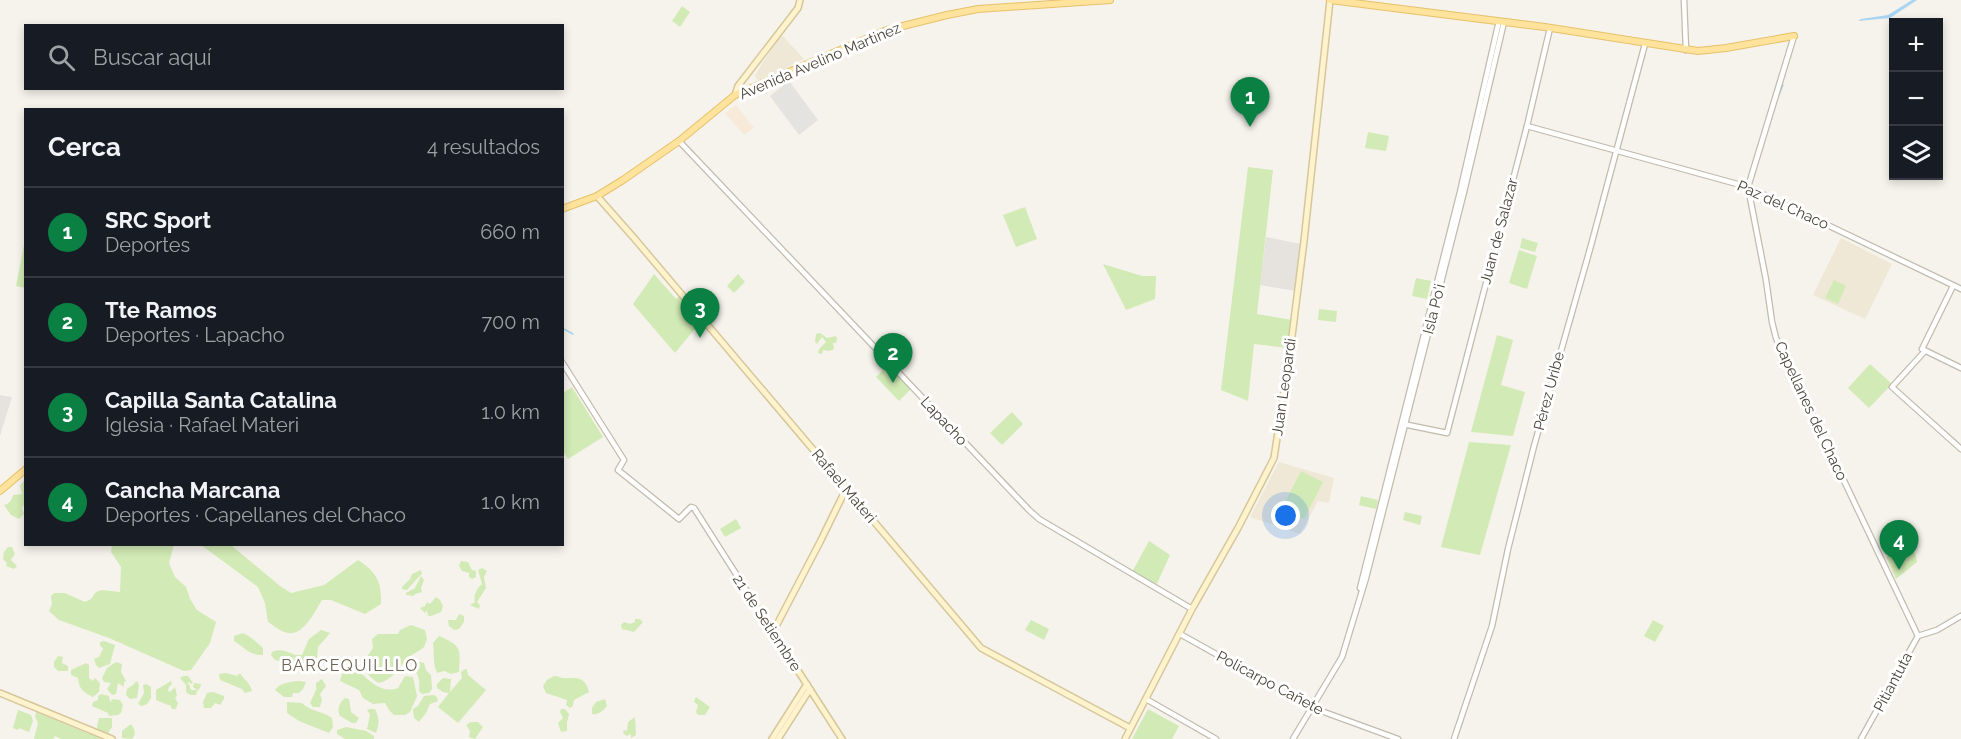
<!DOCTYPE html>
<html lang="es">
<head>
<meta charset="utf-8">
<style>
	body { margin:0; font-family:Raleway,sans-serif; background:#20242c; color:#f1f3f6 }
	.controls { position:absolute; right:18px; top:18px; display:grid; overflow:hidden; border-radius:0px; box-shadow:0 3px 9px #0003 }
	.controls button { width:54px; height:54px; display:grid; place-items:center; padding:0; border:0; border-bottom:2px solid #363941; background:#171b24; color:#f1f3f6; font:30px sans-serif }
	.you { position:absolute; left:1286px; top:516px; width:21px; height:21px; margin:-15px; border:4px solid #fff; border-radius:50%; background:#1a73e8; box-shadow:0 0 0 9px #1a73e833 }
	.badge { display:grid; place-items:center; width:39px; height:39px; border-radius:50%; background:#0b8043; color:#fff; font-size:20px; font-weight:700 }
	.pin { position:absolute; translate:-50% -50px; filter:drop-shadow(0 2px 3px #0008) }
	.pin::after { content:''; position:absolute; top:32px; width:21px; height:18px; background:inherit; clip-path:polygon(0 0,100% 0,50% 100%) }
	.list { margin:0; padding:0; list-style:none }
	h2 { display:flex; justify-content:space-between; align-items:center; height:78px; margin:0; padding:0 24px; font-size:26px }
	h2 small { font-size:20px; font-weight:400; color:#9ea1a6 }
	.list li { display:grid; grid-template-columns:39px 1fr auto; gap:18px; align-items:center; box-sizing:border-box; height:90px; padding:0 24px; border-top:2px solid #363941 }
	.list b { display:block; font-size:22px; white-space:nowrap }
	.list p { margin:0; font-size:20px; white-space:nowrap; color:#9ea1a6 }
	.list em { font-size:20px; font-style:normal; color:#9ea1a6 }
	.icon { flex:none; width:33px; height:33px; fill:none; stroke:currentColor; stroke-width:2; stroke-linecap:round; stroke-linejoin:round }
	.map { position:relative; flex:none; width:1961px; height:739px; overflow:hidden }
	.search { position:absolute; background:#171b24; box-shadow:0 3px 9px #0003; left:24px; top:24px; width:540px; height:66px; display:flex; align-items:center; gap:15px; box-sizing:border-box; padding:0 21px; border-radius:0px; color:#9ea1a6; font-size:22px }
	.panel { position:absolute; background:#171b24; box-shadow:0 3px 9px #0003; left:24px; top:108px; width:540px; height:438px; border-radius:0px }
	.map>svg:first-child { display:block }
	.commercial { fill:#f7ead8 }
	.industrial { fill:#e6e2dd }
	.education { fill:#efe8d6 }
	.green { fill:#d2eab5 }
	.parking { fill:#e5e3e0 }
	.water { fill:#a9d4f2 }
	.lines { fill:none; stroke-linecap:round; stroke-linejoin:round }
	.stream { stroke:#a9d4f2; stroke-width:1.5 }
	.tertiary-casing { stroke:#c2bbae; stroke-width:7 }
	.secondary-casing { stroke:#d6c79b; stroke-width:8 }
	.primary-casing { stroke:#e6c16a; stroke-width:8 }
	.tertiary { stroke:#fff; stroke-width:4.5 }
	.secondary { stroke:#fff3cd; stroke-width:5 }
	.primary { stroke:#ffe39c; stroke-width:6 }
	.labels { text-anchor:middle; stroke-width:6; stroke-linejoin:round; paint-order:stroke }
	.street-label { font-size:15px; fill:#4b4439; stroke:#fff }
	.neighbourhood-label { font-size:16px; letter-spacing:1.5px; fill:#6e6250; stroke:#fff }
</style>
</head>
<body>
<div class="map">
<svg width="1961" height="739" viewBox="0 0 1961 739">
	<rect width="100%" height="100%" fill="#f6f3ec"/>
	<polygon class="commercial" points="736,105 754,128 744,135 725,113"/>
	<g class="industrial">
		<polygon points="1266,237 1301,244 1296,291 1260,285"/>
		<polygon points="0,395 12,397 0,436"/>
	</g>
	<g class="education">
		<polygon points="781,34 804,59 758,82 755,75"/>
		<polygon points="1841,238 1892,264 1865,319 1813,295"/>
		<polygon points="1279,462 1334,478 1329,503 1318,501 1300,534 1250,517"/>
	</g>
	<g class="green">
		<polygon points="682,6 690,12 680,27 672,21"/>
		<polygon points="1368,132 1389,136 1386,151 1365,148"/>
		<polygon points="1248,167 1273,170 1257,314 1292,320 1288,348 1254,344 1248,401 1221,390"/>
		<polygon points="1025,207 1037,239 1016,247 1003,215"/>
		<polygon points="1522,238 1538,243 1535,252 1520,248"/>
		<polygon points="25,240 25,288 16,286"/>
		<polygon points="1519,250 1537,256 1527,289 1509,283"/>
		<polygon points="1103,264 1142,276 1156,276 1155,299 1126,310"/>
		<polygon points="654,274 676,299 680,296 700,319 696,322 698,325 675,353 633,304"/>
		<polygon points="738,274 745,282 734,293 727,286"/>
		<polygon points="1416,278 1431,281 1427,299 1412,296"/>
		<polygon points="1834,280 1846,286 1838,304 1825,298"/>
		<polygon points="1319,309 1337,311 1336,322 1318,320"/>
		<polygon points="820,333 827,338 836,336 837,338 836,343 833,343 834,349 829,351 823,350 822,354 818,353 819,349 826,342 822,337 817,344 815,342 816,334"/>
		<polygon points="1497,335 1513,340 1501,385 1525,392 1513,436 1471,432"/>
		<polygon points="1870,364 1892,384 1869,408 1848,388"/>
		<polygon points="888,365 911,389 899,401 876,377"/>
		<polygon points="572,387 603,437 568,459 563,451 563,393"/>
		<polygon points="1012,412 1023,424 1002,445 990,433"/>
		<polygon points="1469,442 1511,445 1480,555 1441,547"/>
		<polygon points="1301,471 1323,482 1304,519 1282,508"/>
		<path d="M25 479V503L22 508 24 514 19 519 11 515 4 505C9 504 12 500 13 495L22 494 20 486Z"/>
		<polygon points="1361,496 1378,500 1376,509 1359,505"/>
		<polygon points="1405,512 1422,516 1420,525 1403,520"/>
		<polygon points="736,519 741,528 725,537 720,529"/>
		<polygon points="1149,541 1170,555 1155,588 1131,574"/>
		<polygon points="112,545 174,545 169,563 175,577 186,587 190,599 197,610 216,622 210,643 191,670 184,671 109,638 59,620 49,611 52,604 51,596 54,593 65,593 85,602 91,599 96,592 102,590 120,592 121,567 111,552"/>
		<path d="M201 545H231L280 586 291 593 324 585 358 560C376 572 382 581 381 604L365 614 331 600H322C314 612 303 639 284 632 279 630 273 625 268 622L265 603 258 587Z"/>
		<polygon points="1904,545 1915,553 1917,562 1896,579 1886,557"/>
		<polygon points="8,547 12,547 15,554 11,560 17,566 14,569 6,566 7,563 3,559 4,552"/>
		<polygon points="461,561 468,562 472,570 476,571 476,577 472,579 469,577 469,573 462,571 459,566"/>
		<path d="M482 568 487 571 484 577 486 588 477 602 480 605 479 609 470 605 475 602C473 596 477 588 482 584L478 570Z"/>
		<path d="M421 570 422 574C420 575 408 589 407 590L402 589V587L410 579 412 574Z"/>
		<polygon points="421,576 424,580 421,588 422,592 415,594 414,596 406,595 406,593 415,588"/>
		<polygon points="436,597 440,600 443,606 441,612 431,616 428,616 427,611 430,606 425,613 420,608 425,606 427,602 430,604"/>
		<polygon points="459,614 464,616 464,622 459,629 454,630 449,626 448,620 456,620"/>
		<polygon points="635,619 640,619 643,622 634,632 622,629 621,625 624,622 630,624 635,622"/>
		<polygon points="1031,620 1049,629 1044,640 1025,630"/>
		<polygon points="1653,620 1664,626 1655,642 1644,636"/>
		<path d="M411 625 425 630 427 639 424 647C419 652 413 653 408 658 398 668 394 679 379 683 362 673 361 664 373 648L372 639 378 634H398L400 630Z"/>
		<path d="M321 630 330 633 318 647 317 659H310L308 670 305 672 298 665 275 660 271 655 272 652C281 648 287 652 295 655H302L309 639Z"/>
		<path d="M243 633C251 636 257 643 263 648V655C250 656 244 647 234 641V636Z"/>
		<path d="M439 636C463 646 460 650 459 672L451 674 444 671 437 673C432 661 435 655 433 643Z"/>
		<polygon points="104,641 115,645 110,664 99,668 96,665 94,659 99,657 103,649 100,645 100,642"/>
		<polygon points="58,656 63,657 62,663 68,666 68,671 58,671 54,667 54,662"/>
		<polygon points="116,662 122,664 121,672 126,681 124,682 124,687 118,683 116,694 112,695 107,689 111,683 104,682 102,678 107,668"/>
		<path d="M420 662 424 663 426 670 431 675 432 689 429 693 422 694 419 691C420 683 419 673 413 669V663Z"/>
		<path d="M86 663 89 665V678L93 681 95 678 100 683 99 692 93 697C83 692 79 689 78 678L71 675V670Z"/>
		<polygon points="465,669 467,670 468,675 486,690 458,723 438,707 449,693 443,692 437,688 437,684 443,678 451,679 450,692 462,678 461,672"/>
		<path d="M347 671 360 672C370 682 383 694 398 688L405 676 413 677 417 696 410 712 405 715H394L389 710 385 703 373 704 363 698 359 690 340 681 342 674Z"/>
		<path d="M226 673 237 676 240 673C244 680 250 682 252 691L245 693 242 689 220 680 219 674Z"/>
		<polygon points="183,676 188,676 193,683 191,684 189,682 187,684 189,684 191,690 197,690 193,687 194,683 201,684 200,688 197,691 196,695 190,695 186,692 186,685 180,678"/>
		<path d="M554 676C558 676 561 678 564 678 577 678 585 676 589 692L574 700 573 706 570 708 566 705 567 700 546 693 543 686 547 680Z"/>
		<polygon points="322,679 326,686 320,694 322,700 320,707 313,707 310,703 316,690 316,683"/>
		<polygon points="137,681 139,685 137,698 130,699 126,695 127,689 134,684 135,682"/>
		<polygon points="171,681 172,684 169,687 168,691 170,692 175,687 177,696 175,698 178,703 176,709 172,709 170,705 168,705 156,700 156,690"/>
		<path d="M299 681 306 682 303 689 299 693H293L292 697H284L275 690C281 682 290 682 299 681Z"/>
		<polygon points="146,684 151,687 151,698 147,704 142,706 138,704 144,693 143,685"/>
		<polygon points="213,692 224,696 224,699 220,705 215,703 211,708 204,708 203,702 207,693"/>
		<polygon points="101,694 109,696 110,702 113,699 120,700 123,705 121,713 118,715 109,716 108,713 92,706 93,702 98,700 98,696"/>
		<polygon points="434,695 437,697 438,701 430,704 426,713 419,722 414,718 413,709 418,706 424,696"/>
		<polygon points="696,697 710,707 705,715 698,715 696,712 698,705 694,702"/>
		<path d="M345 698 349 699 351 712 359 718 356 723H352L340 716C337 709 339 703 345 698Z"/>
		<path d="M605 699 607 706C604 710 597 716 592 714V708L596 702Z"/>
		<path d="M287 702 302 703C310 711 322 711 332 718L333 727 329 733 299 721 287 713Z"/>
		<path d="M370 709H375C379 718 380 723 376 733L367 729 370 715 367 710Z"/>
		<polygon points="561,709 565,709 569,714 567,723 567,731 561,732 558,723 563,718 560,712"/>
		<polygon points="1148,709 1179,726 1172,739 1132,739"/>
		<polygon points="18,710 31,715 33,721 29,732 19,728 18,730 13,728"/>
		<polygon points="36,712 89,734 90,731 98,731 97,726 99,718 112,718 112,727 108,733 114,736 114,739 61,739 55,736 53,739 34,739 38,723 35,717"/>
		<polygon points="635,717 636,735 631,738 631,735 629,734 628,736 625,735 623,733 624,730 627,731 628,722"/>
		<polygon points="471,722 478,722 483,727 475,739 469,737 470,731 466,725"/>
		<path d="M131 724C134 729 137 733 132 739L122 738V731Z"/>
		<polygon points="346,727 366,731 374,736 374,739 345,739 337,734 337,730"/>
	</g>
	<polygon class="parking" points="789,81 818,120 799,135 770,96"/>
	<polygon class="water" points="1912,0 1917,0 1890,18 1858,21 1861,19 1888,15"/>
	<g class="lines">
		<g class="stream">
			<polyline points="1779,95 1783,85"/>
			<polyline points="562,328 573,334"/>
		</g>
		<defs>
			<g id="tertiary">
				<polyline points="1684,0 1686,50"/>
				<polyline points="1794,36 1748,187 1766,280 1772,322 1776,338 1918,636"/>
				<polyline points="1527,126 1748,187 1961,289"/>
				<polyline points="679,141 1029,510 1039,519 1192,609"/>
				<polyline points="1953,286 1922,349 1961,368"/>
				<polyline points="1925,351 1892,387 1961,449"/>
				<polyline points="562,362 624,460 618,470 679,519 691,507 694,508 773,632"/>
				<polyline points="1403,424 1447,433 1527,126 1550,28"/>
				<polyline points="1360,588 1460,192 1499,21"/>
				<polyline points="1180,634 1313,708 1398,739"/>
				<polyline points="1146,699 1216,739"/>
				<polyline points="1293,739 1342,657 1366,578 1464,192 1504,22"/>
				<polyline points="1454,739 1492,626 1508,549 1534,446 1590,249 1645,44"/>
				<polyline points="1861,739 1918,636 1937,630 1961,616"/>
			</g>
			<g id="secondary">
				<polyline points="735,95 738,86 798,8 800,0"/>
				<polyline points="597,196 634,238 981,648 1130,728"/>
				<polyline points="0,693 112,739"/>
				<polyline points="772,739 807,684"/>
				<polyline points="778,739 810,689"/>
				<polyline points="842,739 773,632 820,542 846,489"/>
				<polyline points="1125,739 1192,609 1238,528 1274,458 1290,352 1304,241 1330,0"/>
			</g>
			<g id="primary">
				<polyline points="1330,0 1545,27 1698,51 1726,48 1794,36"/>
				<polyline points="562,209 597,196 623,180 679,141 735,95 887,30 947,15 978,9 1110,0"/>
				<polyline points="0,491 26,469"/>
			</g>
		</defs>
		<use href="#tertiary" class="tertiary-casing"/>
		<use href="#secondary" class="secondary-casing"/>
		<use href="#primary" class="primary-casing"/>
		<use href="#tertiary" class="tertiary"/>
		<use href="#secondary" class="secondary"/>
		<use href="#primary" class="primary"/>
	</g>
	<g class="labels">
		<g class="street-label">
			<text transform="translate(820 61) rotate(-23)" y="5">Avenida Avelino Martinez</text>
			<text transform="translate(1783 205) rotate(24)" y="5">Paz del Chaco</text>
			<text transform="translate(1499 231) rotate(-75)" y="5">Juan de Salazar</text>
			<text transform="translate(1434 309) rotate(-76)" y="5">Isla Po'i</text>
			<text transform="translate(1284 387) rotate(-82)" y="5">Juan Leopardi</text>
			<text transform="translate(1549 391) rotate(-75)" y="5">Pérez Uribe</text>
			<text transform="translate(1811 411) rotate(65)" y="5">Capellanes del Chaco</text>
			<text transform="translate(944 421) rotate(47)" y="5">Lapacho</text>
			<text transform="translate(844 486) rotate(50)" y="5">Rafael Materi</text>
			<text transform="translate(767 623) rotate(57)" y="5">21 de Setiembre</text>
			<text transform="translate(1893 682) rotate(-62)" y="5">Pitiantuta</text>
			<text transform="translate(1270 683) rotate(28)" y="5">Policarpo Cañete</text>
		</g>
		<g class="neighbourhood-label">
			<text x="350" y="671">BARCEQUILLLO</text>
		</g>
	</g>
</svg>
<div class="controls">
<button>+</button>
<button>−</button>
<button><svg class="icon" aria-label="layers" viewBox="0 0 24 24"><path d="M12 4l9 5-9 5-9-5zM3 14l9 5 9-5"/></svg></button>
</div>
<div class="you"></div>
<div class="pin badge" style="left:1250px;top:127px">1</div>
<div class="pin badge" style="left:893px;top:383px">2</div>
<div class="pin badge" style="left:700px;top:338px">3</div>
<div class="pin badge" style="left:1899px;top:570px">4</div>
<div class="search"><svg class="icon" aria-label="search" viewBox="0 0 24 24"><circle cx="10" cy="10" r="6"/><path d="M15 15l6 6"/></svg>Buscar aquí</div>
<section class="panel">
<h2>Cerca<small>4 resultados</small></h2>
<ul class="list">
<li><span class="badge">1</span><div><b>SRC Sport</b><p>Deportes</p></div><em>660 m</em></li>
<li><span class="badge">2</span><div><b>Tte Ramos</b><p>Deportes · Lapacho</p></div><em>700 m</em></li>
<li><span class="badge">3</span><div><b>Capilla Santa Catalina</b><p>Iglesia · Rafael Materi</p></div><em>1.0 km</em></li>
<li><span class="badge">4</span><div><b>Cancha Marcana</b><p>Deportes · Capellanes del Chaco</p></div><em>1.0 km</em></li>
</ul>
</section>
</div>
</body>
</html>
